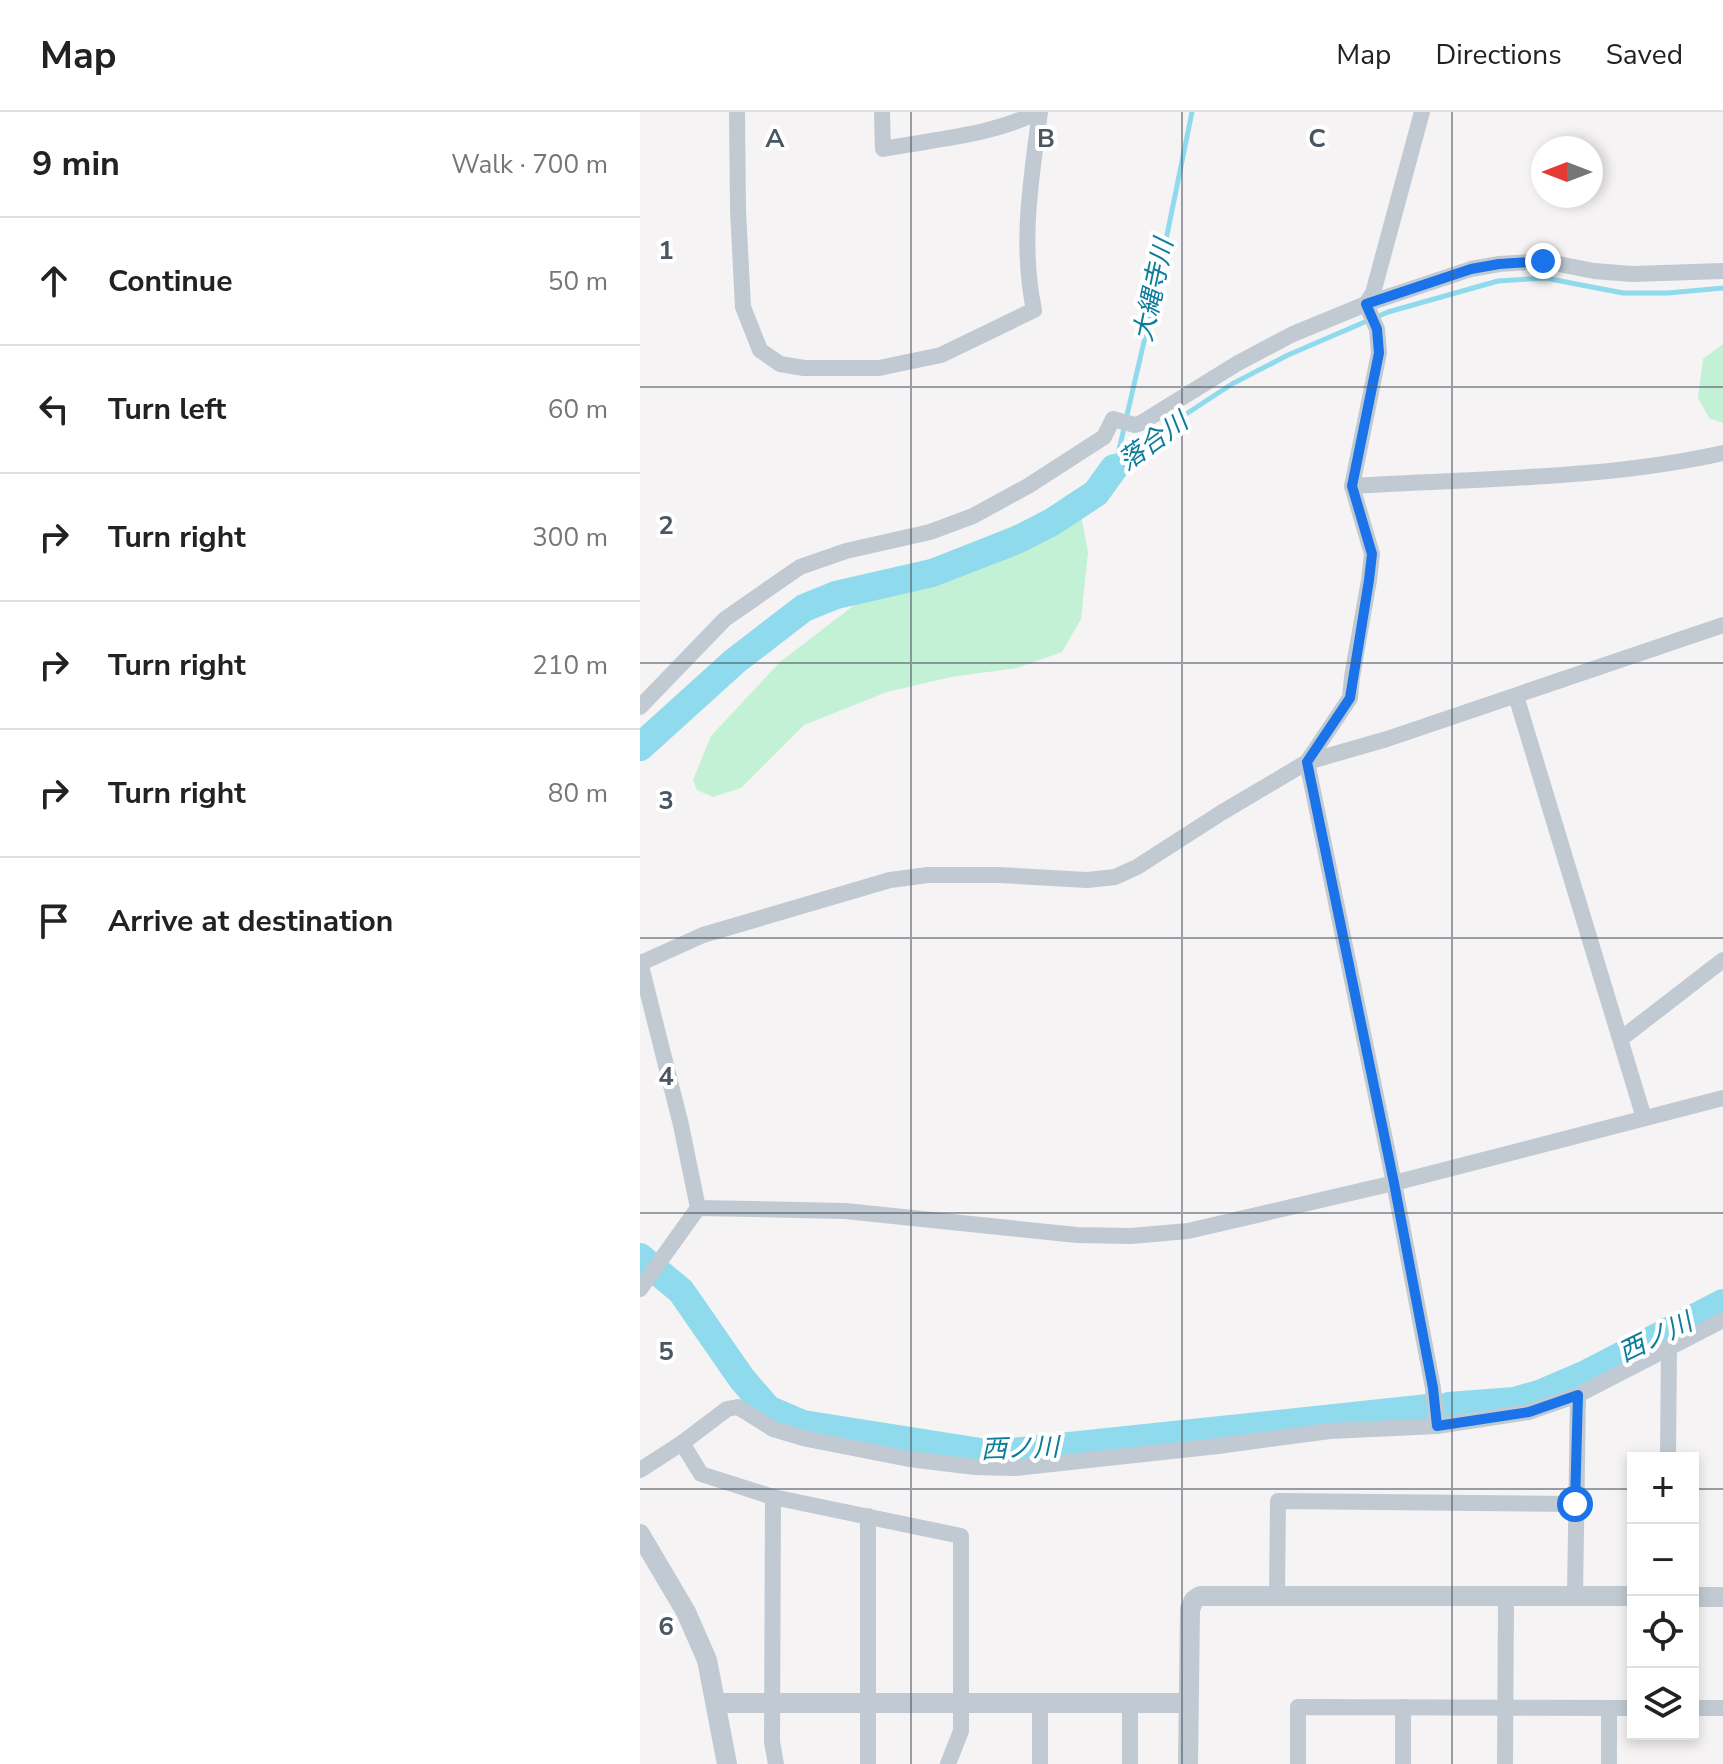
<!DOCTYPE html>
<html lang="en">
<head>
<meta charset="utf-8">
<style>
	body { margin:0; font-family:"Nunito Sans","Noto Sans JP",sans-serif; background:#f2f2f2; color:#222 }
	.controls { position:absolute; right:24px; bottom:24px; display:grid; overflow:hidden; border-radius:0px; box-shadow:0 4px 12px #0003 }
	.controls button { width:72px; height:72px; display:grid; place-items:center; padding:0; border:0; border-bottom:2px solid #e0e0e0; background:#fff; color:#222; font:40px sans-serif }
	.compass { position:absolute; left:891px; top:24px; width:72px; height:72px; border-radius:50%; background:#fff; box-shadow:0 4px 12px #0003; rotate:270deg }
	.stop { position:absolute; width:24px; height:24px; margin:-18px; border:6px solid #1a73e8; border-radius:50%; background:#fff }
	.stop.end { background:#1a73e8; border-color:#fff; box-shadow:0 2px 8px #0008 }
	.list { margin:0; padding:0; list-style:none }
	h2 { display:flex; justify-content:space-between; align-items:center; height:104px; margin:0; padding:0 32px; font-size:34px }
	h2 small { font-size:26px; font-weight:400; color:#767676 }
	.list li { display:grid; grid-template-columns:52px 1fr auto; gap:24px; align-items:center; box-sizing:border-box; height:128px; padding:0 32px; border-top:2px solid #e0e0e0 }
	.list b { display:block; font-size:30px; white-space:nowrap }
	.list em { font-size:26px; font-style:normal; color:#767676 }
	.icon { flex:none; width:44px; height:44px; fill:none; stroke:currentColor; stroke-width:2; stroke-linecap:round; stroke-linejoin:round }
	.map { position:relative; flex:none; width:1083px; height:1652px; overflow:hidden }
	header { display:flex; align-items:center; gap:48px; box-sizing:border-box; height:112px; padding:0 40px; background:#fff; border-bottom:2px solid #e0e0e0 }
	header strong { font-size:38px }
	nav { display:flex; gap:44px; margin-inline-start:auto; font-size:28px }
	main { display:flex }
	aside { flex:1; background:#fff }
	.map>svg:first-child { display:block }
	.green { fill:#c3f1d5 }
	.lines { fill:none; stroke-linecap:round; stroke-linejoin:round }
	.stream { stroke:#90daee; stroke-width:5 }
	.river { stroke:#90daee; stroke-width:28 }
	.minor { stroke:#c1cad2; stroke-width:16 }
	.tertiary { stroke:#c1cad2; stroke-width:20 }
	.route { stroke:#1a73e8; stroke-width:10 }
	.grid { fill:none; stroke:#4a5661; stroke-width:2; stroke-opacity:0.55 }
	.labels { text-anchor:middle; stroke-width:8; stroke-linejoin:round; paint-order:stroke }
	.water-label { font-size:26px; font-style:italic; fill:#0c7c9b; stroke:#fff }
	.grid-label { font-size:26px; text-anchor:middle; font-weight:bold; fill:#4a5661; stroke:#fff; stroke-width:8; stroke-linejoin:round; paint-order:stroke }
</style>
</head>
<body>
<header>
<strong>Map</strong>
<nav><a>Map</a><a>Directions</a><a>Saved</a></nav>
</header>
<main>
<aside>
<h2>9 min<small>Walk · 700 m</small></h2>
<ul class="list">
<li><svg class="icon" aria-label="ahead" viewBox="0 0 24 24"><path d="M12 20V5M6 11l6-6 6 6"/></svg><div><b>Continue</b></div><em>50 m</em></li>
<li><svg class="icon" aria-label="left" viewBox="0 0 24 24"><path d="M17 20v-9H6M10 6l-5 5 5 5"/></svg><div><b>Turn left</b></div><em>60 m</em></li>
<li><svg class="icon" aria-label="right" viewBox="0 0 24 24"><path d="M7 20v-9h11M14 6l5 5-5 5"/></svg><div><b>Turn right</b></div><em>300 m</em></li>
<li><svg class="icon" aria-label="right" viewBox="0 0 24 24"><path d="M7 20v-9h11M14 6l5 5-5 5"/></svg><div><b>Turn right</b></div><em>210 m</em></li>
<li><svg class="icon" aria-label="right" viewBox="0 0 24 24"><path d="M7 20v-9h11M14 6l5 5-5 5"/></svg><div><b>Turn right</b></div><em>80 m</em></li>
<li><svg class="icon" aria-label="arrive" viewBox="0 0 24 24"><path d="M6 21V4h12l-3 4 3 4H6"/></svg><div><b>Arrive at destination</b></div></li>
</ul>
</aside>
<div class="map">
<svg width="1083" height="1652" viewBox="0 0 1083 1652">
	<rect width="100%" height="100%" fill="#f5f3f3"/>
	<g class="green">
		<polygon points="1083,232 1083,311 1069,306 1058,286 1063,247"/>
		<polygon points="441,403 448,440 441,507 422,540 377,556 311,565 247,580 164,613 101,676 73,685 57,678 53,668 71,624 140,550 234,478 313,438 397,404"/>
	</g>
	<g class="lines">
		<g class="stream">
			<polyline points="475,355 515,182 552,0"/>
			<polyline points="474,356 540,306 592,272 648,243 748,200 858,169 905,166 983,181 1028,181 1083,176"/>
		</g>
		<g class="river">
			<polyline points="0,635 95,549 164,496 196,483 292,461 377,428 412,410 456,381 474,356"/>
			<polyline points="0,1145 41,1179 102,1267 128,1297 163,1312 353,1342 788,1296"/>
			<polyline points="809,1294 874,1289 899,1282 948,1261 1083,1191"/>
		</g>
		<g class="minor">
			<path d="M97 0 98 98 103 195 120 238 140 252 164 256H239L301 243 394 198C380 131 391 68 400 0"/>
			<path d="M242 0 243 37C295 27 350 24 398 0"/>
			<polyline points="726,192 737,217 739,241 712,374 732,442 729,468 712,565 710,586 667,650 754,1071 793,1276 797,1314"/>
			<polyline points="726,192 733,181 782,0"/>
			<path d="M712 374C835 366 962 368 1083 341"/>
			<polyline points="876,584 1004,1006"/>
			<polyline points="0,595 85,507 160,455 206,439 290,420 333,404 388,374 464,325 473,307 495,313 501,311 598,251 653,222 726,192 831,157 859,152 903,149 954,159 992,162 1083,159"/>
			<polyline points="0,850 41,1013 58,1096 0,1177"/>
			<polyline points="1,851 63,823 250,768 288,763 359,763 447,768 475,765 497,755 581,701 667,650 747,627 1083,513"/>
			<polyline points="982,926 1083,848"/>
			<polyline points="58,1096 205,1099 437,1123 491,1124 548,1119 754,1071 1083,986"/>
			<polyline points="42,1331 61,1362 133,1385 321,1424 321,1619 308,1652"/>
			<polyline points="1028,1346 1029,1235"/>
			<polyline points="0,1358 42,1331 87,1297 98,1295 133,1317 167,1327 269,1347 335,1355 375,1356 578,1334 690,1319 797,1314 889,1300 938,1283 1083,1208"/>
			<polyline points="133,1385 132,1630 136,1652"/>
			<polyline points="228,1404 228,1652"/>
			<polyline points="637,1483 638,1389 935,1392"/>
			<polyline points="935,1484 938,1283"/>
			<polyline points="763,1595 763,1652"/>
			<polyline points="1053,1596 1083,1596"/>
			<polyline points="969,1597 969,1652"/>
			<polyline points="400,1652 400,1591"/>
			<polyline points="490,1652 490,1591"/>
			<polyline points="658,1652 658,1595 993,1596"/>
			<polyline points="865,1652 866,1486"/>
		</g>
		<g class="tertiary">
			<polyline points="0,1422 46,1500 67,1548 87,1652"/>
			<polyline points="1053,1485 1083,1485"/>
			<polyline points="76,1591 548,1591"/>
			<polyline points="548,1652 550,1497 554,1488 560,1484 993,1484"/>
		</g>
	</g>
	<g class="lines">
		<polyline class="route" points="903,149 859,152 831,157 726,192 737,217 739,241 712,374 732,442 729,468 710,586 667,650 754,1071 793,1276 797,1314 889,1300 938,1283 935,1392"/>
	</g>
	<path class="grid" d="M271 0V1652M542 0V1652M812 0V1652M0 275H1083M0 551H1083M0 826H1083M0 1101H1083M0 1377H993M1053 1377H1083"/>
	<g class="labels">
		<g class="water-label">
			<text transform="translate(513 178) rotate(-78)" y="9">大縄寺川</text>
			<text transform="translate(513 329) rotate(-36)" y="9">落合川</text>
			<text transform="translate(1015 1225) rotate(-26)" y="9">西ノ川</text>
			<text transform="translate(380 1336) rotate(-2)" y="9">西ノ川</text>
		</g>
	</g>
	<g class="grid-label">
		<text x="135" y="35">A</text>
		<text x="406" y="35">B</text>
		<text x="677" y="35">C</text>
		<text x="26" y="147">1</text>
		<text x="26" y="422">2</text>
		<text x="26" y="697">3</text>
		<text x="26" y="973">4</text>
		<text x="26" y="1248">5</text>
		<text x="26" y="1523">6</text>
	</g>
</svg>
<div class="controls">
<button>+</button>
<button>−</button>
<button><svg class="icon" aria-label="locate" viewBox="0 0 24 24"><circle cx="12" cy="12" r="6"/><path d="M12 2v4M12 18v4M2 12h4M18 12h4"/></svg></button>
<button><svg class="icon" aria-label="layers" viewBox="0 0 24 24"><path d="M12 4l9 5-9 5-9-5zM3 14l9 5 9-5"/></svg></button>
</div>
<svg class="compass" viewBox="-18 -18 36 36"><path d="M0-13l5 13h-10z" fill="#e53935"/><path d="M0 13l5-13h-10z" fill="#767676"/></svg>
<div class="stop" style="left:935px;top:1392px"></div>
<div class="stop end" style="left:903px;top:149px"></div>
</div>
</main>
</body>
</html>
